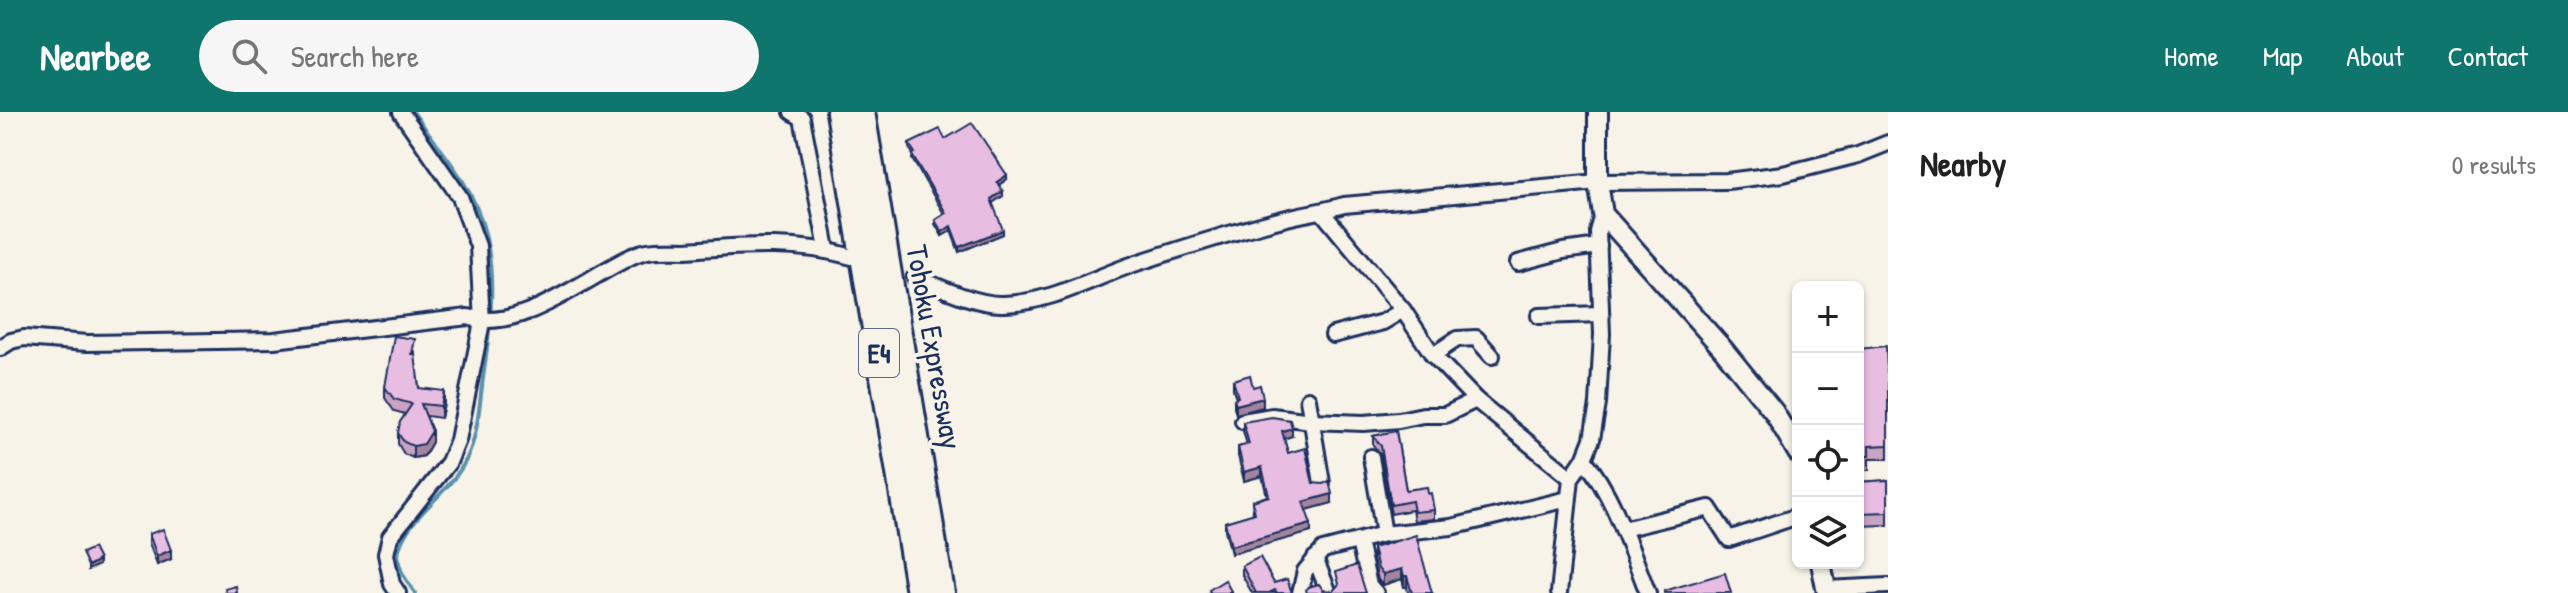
<!DOCTYPE html>
<html lang="en">
<head>
<meta charset="utf-8">
<style>
	body { margin:0; font-family:"Patrick Hand",sans-serif; background:#f6f6f6; color:#222 }
	.controls { position:absolute; right:24px; bottom:24px; display:grid; overflow:hidden; border-radius:12px; box-shadow:0 2px 6px #0004 }
	.controls button { width:72px; height:72px; display:grid; place-items:center; padding:0; border:0; border-bottom:2px solid #e0e0e0; background:#fff; color:#222; font:40px sans-serif }
	.list { margin:0; padding:0; list-style:none }
	h2 { display:flex; justify-content:space-between; align-items:center; height:104px; margin:0; padding:0 32px; font-size:34px }
	h2 small { font-size:26px; font-weight:400; color:#767676 }
	.icon { flex:none; width:44px; height:44px; fill:none; stroke:currentColor; stroke-width:2; stroke-linecap:round; stroke-linejoin:round }
	.map { position:relative; flex:none; width:1888px; height:481px; overflow:hidden }
	header { display:flex; align-items:center; gap:48px; box-sizing:border-box; height:112px; padding:0 40px; background:#0f766e; color:#fff }
	header strong { font-size:38px }
	nav { display:flex; gap:44px; margin-inline-start:auto; font-size:28px }
	.search { width:560px; height:72px; background:#f6f6f6; display:flex; align-items:center; gap:20px; box-sizing:border-box; padding:0 28px; border-radius:44px; color:#767676; font-size:30px }
	main { display:flex }
	aside { flex:1; background:#fff }
	.map>svg:first-child { display:block }
	.lines { fill:none; stroke-linecap:round; stroke-linejoin:round }
	.stream { stroke:#5a91ad; stroke-width:4 }
	.minor-casing { stroke:#1b2f5e; stroke-width:20 }
	.secondary-casing { stroke:#1b2f5e; stroke-width:24 }
	.motorway-casing { stroke:#1b2f5e; stroke-width:30 }
	.minor { stroke:#f7f3e8; stroke-width:14 }
	.secondary { stroke:#f7f3e8; stroke-width:18 }
	.motorway { stroke:#f7f3e8; stroke-width:24 }
	.wall { fill:#c8a3c2; stroke:#1b2f5e; stroke-width:2 }
	.shaded-wall { fill:#a2849e; stroke:#1b2f5e; stroke-width:2 }
	.building { fill:#e8bde2; stroke:#1b2f5e; stroke-width:2 }
	.labels { text-anchor:middle; stroke-width:8; stroke-linejoin:round; paint-order:stroke }
	.shield { fill:#f7f3e8; stroke:#5d6a87; stroke-width:2 }
	.shield-label { font-size:28px; font-weight:bold; fill:#1b2f5e }
	.street-label { font-size:30px; fill:#1b2f5e; stroke:#f7f3e8 }
</style>
</head>
<body>
<header>
<strong>Nearbee</strong>
<div class="search"><svg class="icon" aria-label="search" viewBox="0 0 24 24"><circle cx="10" cy="10" r="6"/><path d="M15 15l6 6"/></svg>Search here</div>
<nav><a>Home</a><a>Map</a><a>About</a><a>Contact</a></nav>
</header>
<main>
<div class="map">
<svg width="1888" height="481" viewBox="0 0 1888 481">
	<rect width="100%" height="100%" fill="#f7f3e8"/>
	<filter id="ink" filterUnits="userSpaceOnUse"><feTurbulence type="fractalNoise" baseFrequency=".0125" numOctaves="2"/><feDisplacementMap in="SourceGraphic" scale="16" xChannelSelector="R" yChannelSelector="G"/><feConvolveMatrix kernelMatrix="1 2 1 2 8 2 1 2 1" color-interpolation-filters="sRGB"/></filter>
	<g filter="url(#ink)">
		<g class="lines">
			<path class="stream" d="M413 0C435 31 463 62 477 97 499 150 491 211 483 266 479 295 478 330 462 355 445 384 409 404 399 437 395 454 406 468 415 481"/>
			<defs>
				<g id="minor">
					<polyline points="792,0 802,6 827,137"/>
					<polyline points="1322,100 1403,198 1433,243 1476,288 1571,366"/>
					<polyline points="1518,151 1563,139 1599,134"/>
					<path d="M915 165C939 175 977 193 1003 192 1053 191 1097 163 1143 149 1192 133 1241 117 1291 105 1309 101 1327 98 1344 93L1598 70 1727 69 1783 62 1858 43 1888 31"/>
					<polyline points="1539,204 1601,202"/>
					<polyline points="1333,223 1383,210 1403,198"/>
					<path d="M0 236 11 229 24 226 87 231 274 228 468 205C522 222 589 162 637 142 651 136 671 138 686 138 742 134 798 129 852 145"/>
					<polyline points="1433,243 1457,227 1476,226 1492,244"/>
					<polyline points="1308,287 1322,371"/>
					<polyline points="1243,309 1272,304 1312,309 1364,311 1399,308 1423,303 1445,303 1476,288"/>
					<polyline points="1371,345 1384,422"/>
					<path d="M1584 347C1615 386 1630 436 1648 481"/>
					<polyline points="1623,417 1709,396 1729,427 1798,404"/>
					<polyline points="1359,430 1369,473 1376,481"/>
					<polyline points="1315,446 1329,481"/>
					<polyline points="1826,477 1888,474"/>
					<polyline points="398,481 392,472 386,442 390,425 449,350 458,328 482,210 478,134 460,85 401,0"/>
					<polyline points="1300,481 1305,459 1323,438 1384,422 1451,415 1568,387"/>
					<polyline points="1559,481 1571,366 1584,347 1592,327 1598,292 1602,222 1598,120 1603,102"/>
				</g>
				<g id="secondary">
					<polyline points="1598,0 1598,70 1603,102 1723,237 1774,300 1798,341"/>
					<polyline points="1821,451 1827,481"/>
				</g>
				<g id="motorway">
					<polyline points="839,0 919,481"/>
					<polyline points="862,0 942,481"/>
				</g>
			</defs>
			<use href="#minor" class="minor-casing"/>
			<use href="#secondary" class="secondary-casing"/>
			<use href="#motorway" class="motorway-casing"/>
			<use href="#minor" class="minor"/>
			<use href="#secondary" class="secondary"/>
			<use href="#motorway" class="motorway"/>
		</g>
		<g class="wall">
			<polygon points="945,27 1007,67 999,73 1003,84 992,91 1003,122 959,140 951,119 942,124 935,112 935,108 944,102 912,47 913,42 909,36 909,32"/>
			<polygon points="1859,237 1888,260 1888,347 1869,347 1869,358 1858,358 1858,278 1862,278 1859,250"/>
			<polygon points="415,238 414,242 419,276 444,291 441,306 426,304 432,330 424,344 413,346 404,342 398,332 398,321 405,302 394,299 385,286 385,275"/>
			<polygon points="1233,268 1253,275 1263,295 1236,302 1234,296 1234,287 1236,286 1233,277"/>
			<polygon points="1243,310 1292,324 1284,327 1288,341 1332,391 1306,398 1311,420 1231,442 1225,418 1225,410 1253,402 1252,389 1267,384 1262,364 1244,369 1238,344 1238,335 1247,333 1243,319"/>
			<polygon points="1396,319 1406,378 1428,382 1434,398 1434,407 1414,409 1412,398 1391,402 1381,343 1373,333 1373,324"/>
			<polygon points="1888,368 1888,413 1858,414 1858,370"/>
			<polygon points="149,422 171,447 157,453 149,431"/>
			<polygon points="1373,436 1432,481 1408,481 1407,475 1404,475 1402,467 1383,473 1378,468 1373,447"/>
			<polygon points="1242,454 1274,471 1292,481 1252,481 1242,463"/>
		</g>
		<g class="shaded-wall">
			<polygon points="1007,63 1007,67 997,74 997,70"/>
			<polygon points="1003,79 1003,84 991,92 991,87"/>
			<polygon points="951,114 951,119 942,124 942,120"/>
			<polygon points="1003,118 1003,122 959,140 959,135"/>
			<polygon points="444,279 444,291 441,306 441,294"/>
			<polygon points="1263,286 1263,295 1236,302 1236,293"/>
			<polygon points="1292,316 1292,324 1282,327 1282,319"/>
			<polygon points="432,319 432,330 424,344 413,346 413,334"/>
			<polygon points="1262,355 1262,364 1244,369 1244,360"/>
			<polygon points="1332,382 1332,391 1303,399 1303,390"/>
			<polygon points="1311,412 1311,420 1231,442 1231,434"/>
			<polygon points="171,438 171,447 157,453 157,444"/>
			<polygon points="99,448 99,453 88,458 88,454"/>
			<polygon points="1402,457 1402,467 1383,473 1383,462"/>
			<rect x="1404" y="464" width="3" height="11"/>
		</g>
		<g class="building">
			<polygon points="972,11 1007,63 997,70 1003,79 991,87 1003,118 959,135 951,114 942,120 935,108 946,101 912,43 915,41 909,32 940,17 945,27"/>
			<polygon points="394,224 415,227 412,242 415,242 419,276 444,279 441,294 421,292 432,319 424,332 413,334 404,330 398,321 400,310 412,292 394,287 385,275"/>
			<polygon points="1886,234 1887,260 1888,260 1888,333 1869,334 1869,344 1858,344 1858,278 1863,278 1859,237"/>
			<polygon points="1250,263 1253,275 1260,273 1263,286 1236,293 1234,287 1238,285 1233,268"/>
			<polygon points="1272,305 1290,308 1292,316 1282,319 1288,341 1305,336 1313,371 1323,372 1329,369 1332,382 1303,390 1311,412 1231,434 1225,410 1255,401 1252,389 1269,384 1262,355 1244,360 1238,335 1249,332 1243,310"/>
			<polygon points="1396,319 1406,378 1427,375 1428,382 1431,381 1434,398 1414,400 1412,389 1391,393 1381,334 1373,324"/>
			<polygon points="1888,368 1888,400 1858,401 1858,370"/>
			<polygon points="163,417 171,438 157,444 149,422"/>
			<polygon points="1416,423 1432,481 1412,481 1407,464 1404,464 1402,457 1383,462 1378,457 1373,436"/>
			<polygon points="93,436 99,448 88,454 82,441"/>
			<polygon points="1260,445 1274,471 1287,467 1292,481 1277,481 1275,478 1269,481 1256,481 1242,454"/>
			<polygon points="1357,453 1366,481 1307,481 1306,478 1308,475 1319,472 1323,478 1333,479 1339,472 1336,460"/>
			<polygon points="1725,461 1731,481 1664,481 1664,479"/>
			<polygon points="1225,468 1232,481 1209,481 1210,480 1209,478"/>
			<polygon points="236,474 237,481 226,481 225,477"/>
		</g>
	</g>
	<g class="labels">
		<rect class="shield" x="859" y="217" width="40" height="48" rx="6"/>
		<g class="shield-label">
			<text x="879" y="251">E4</text>
		</g>
		<g class="street-label">
			<text transform="translate(934 235) rotate(80)" y="10">Tohoku Expressway</text>
		</g>
	</g>
</svg>
<div class="controls">
<button>+</button>
<button>−</button>
<button><svg class="icon" aria-label="locate" viewBox="0 0 24 24"><circle cx="12" cy="12" r="6"/><path d="M12 2v4M12 18v4M2 12h4M18 12h4"/></svg></button>
<button><svg class="icon" aria-label="layers" viewBox="0 0 24 24"><path d="M12 4l9 5-9 5-9-5zM3 14l9 5 9-5"/></svg></button>
</div>
</div>
<aside>
<h2>Nearby<small>0 results</small></h2>
<ul class="list">
</ul>
</aside>
</main>
</body>
</html>
